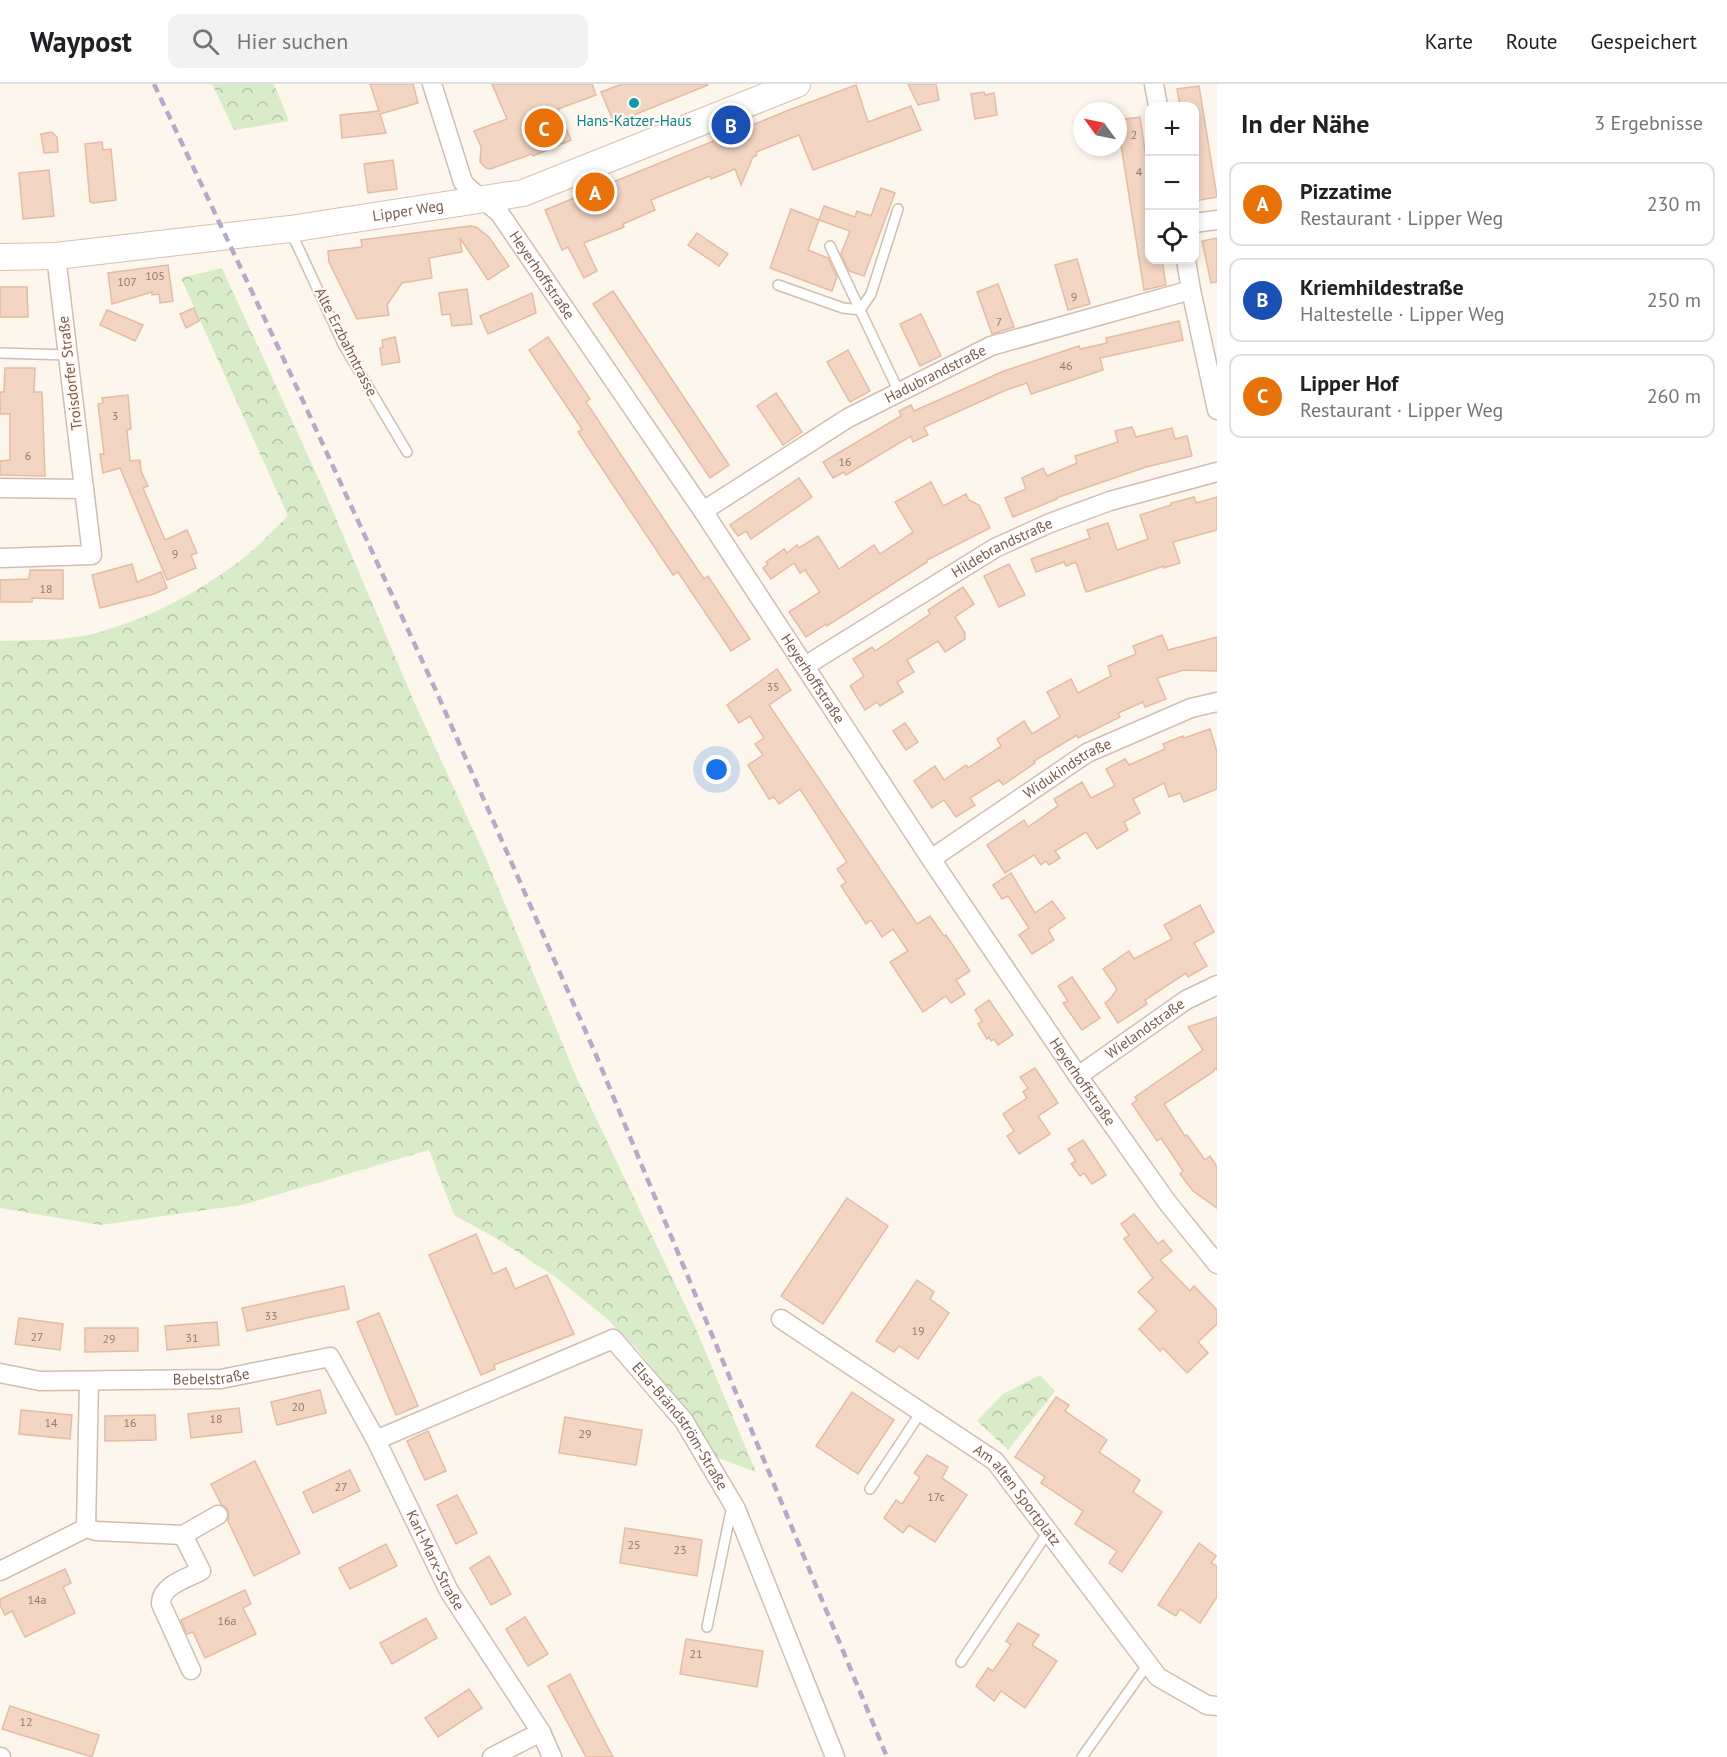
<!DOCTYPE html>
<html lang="de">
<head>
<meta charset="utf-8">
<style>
	body { margin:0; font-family:"PT Sans",sans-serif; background:#f2f2f2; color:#202124 }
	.controls { position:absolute; right:18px; top:18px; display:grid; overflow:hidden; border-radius:12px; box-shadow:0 3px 9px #0003 }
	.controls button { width:54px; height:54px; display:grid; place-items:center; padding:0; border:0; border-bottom:2px solid #e0e0e0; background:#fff; color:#202124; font:30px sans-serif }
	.compass { position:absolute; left:1073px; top:18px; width:54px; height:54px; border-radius:50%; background:#fff; box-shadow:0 3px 9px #0003; rotate:303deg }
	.you { position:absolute; left:717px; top:686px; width:21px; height:21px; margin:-15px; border:4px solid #fff; border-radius:50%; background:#1a73e8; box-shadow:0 0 0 9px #1a73e833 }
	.badge { display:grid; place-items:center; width:39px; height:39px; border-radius:50%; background:#0f766e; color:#fff; font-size:20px; font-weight:700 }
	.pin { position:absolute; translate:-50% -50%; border:3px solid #fff; box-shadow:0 2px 6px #0006 }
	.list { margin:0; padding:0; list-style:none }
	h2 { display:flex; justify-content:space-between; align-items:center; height:78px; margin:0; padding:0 24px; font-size:26px }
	h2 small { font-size:20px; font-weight:400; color:#757577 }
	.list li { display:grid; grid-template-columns:39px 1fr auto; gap:18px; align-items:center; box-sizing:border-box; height:84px; margin:0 12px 12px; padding:0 12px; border:2px solid #e0e0e0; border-radius:12px }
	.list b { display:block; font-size:22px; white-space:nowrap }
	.list p { margin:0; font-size:20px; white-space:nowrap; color:#757577 }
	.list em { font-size:20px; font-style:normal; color:#757577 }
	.icon { flex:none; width:33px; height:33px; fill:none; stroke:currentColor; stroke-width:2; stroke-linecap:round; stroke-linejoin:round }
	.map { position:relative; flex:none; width:1217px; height:1673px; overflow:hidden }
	header { display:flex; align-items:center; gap:36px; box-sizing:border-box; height:84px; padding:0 30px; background:#fff; border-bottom:2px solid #e0e0e0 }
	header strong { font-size:28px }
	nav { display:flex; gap:33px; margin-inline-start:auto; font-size:21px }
	.search { width:420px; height:54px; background:#f2f2f2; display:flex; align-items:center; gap:15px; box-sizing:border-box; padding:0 21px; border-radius:12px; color:#757577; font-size:22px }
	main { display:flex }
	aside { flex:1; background:#fff }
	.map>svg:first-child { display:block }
	.forest { fill:url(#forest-crowns) }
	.building { fill:#f3d5c3; stroke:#e6bba3; stroke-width:1.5 }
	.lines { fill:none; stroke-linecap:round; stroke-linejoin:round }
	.lane-casing { stroke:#d1beb0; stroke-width:12 }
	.street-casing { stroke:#d1beb0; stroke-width:21 }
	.secondary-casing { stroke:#d6c0b0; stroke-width:28 }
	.lane { stroke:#fff; stroke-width:9 }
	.street { stroke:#fff; stroke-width:18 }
	.secondary { stroke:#fff; stroke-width:26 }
	.rail { stroke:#b9a8c9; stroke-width:4.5; stroke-dasharray:9 6; stroke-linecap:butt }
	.culture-dot { fill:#0f9aa8; stroke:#fffaf3; stroke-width:2 }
	.labels { text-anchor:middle; stroke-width:4.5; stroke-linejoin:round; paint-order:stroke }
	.number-label { font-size:12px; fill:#987a6a }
	.culture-label { font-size:15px; fill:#0d838f; stroke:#fffaf3 }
	.street-label { font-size:15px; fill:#7a5c4d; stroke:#fffaf3 }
</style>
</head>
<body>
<header>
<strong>Waypost</strong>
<div class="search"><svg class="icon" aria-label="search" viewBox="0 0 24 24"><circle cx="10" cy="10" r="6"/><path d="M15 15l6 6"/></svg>Hier suchen</div>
<nav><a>Karte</a><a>Route</a><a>Gespeichert</a></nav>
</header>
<main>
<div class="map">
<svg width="1217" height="1673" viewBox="0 0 1217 1673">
	<defs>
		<pattern id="forest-crowns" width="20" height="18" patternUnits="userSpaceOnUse" patternTransform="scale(1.5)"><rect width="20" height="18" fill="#d8ecc9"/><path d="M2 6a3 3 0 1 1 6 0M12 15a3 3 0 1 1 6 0" fill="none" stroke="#b4c2a5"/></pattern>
	</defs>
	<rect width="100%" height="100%" fill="#fdf6ec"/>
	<g class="forest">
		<polygon points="212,0 274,0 289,37 234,46"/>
		<path d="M222 184 326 411 416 622 485 772 575 990 693 1238 756 1388 718 1374 687 1326 636 1264 605 1233 554 1192 496 1154 454 1131 429 1066 242 1121 100 1141 0 1124V557C29 556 59 557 88 551 141 538 193 512 237 479 255 466 271 448 288 432L181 194Z"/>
		<polygon points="1040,1291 1055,1307 1008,1366 977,1337 1003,1310"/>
	</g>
	<g class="building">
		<polygon points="370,0 413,0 418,19 380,30 386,49 342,54 340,31 379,27"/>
		<polygon points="492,0 592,0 596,11 558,25 571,56 533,72 532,70 490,85 486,84 480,78 481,63 474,47 507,35"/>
		<polygon points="622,0 708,0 708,1 614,39 601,8"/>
		<polygon points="908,0 936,0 939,16 918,21"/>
		<polygon points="856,1 868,38 911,22 921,46 813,86 799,51 756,68 757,71 753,73 741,101 735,85 711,95 710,92 651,116 655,126 623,140 624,143 584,159 597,187 584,194 568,163 562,166 545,126 789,26"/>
		<polygon points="1199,2 1217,113 1194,117 1194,22 1180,22 1177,5"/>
		<polygon points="984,8 985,11 994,9 997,31 975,35 971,10"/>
		<polygon points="1140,33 1149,94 1149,176 1162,176 1166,201 1144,206 1118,42 1118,36"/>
		<polygon points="52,48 57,53 58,68 44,69 41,50"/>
		<polygon points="102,58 103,66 111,65 116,116 93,119 90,118 85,60"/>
		<polygon points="393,76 397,105 368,109 364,80"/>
		<polygon points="49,86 54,132 23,135 19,89"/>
		<polygon points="881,104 895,109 864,192 849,187 841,170 850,147 819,136 824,122 855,133 857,127 871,132"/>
		<polygon points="791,125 819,136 808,166 828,174 837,193 832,207 770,184"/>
		<polygon points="470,142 476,143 489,153 509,182 488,196 460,154 462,168 429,174 432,194 402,199 387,221 389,231 357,235 329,178 328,167 362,163 361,156"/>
		<polygon points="697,149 728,170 719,182 688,161"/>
		<polygon points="1217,154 1217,198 1211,199 1202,157"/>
		<polygon points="1077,175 1090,220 1068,226 1055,181"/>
		<polygon points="168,181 173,217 160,219 159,210 152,211 152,208 112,220 108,189"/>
		<polygon points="998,200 1014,243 992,250 977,208"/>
		<polygon points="0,203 27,203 28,233 0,233"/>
		<polygon points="467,205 472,240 452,242 450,230 442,231 439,209"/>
		<polygon points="613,207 729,381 710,394 593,220"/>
		<polygon points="532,209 536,229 488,250 480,232"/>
		<polygon points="194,224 199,237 186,244 180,230"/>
		<polygon points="107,226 143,241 135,257 100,241"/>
		<polygon points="921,230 941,272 920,282 900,240"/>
		<polygon points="1179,237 1183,256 1100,274 1103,286 1031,310 1027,299 1006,306 924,343 928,351 913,358 911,352 846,391 844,388 833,394 823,378 901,332 899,327 911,321 914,327 1004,287 1079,262 1080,265 1107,259 1106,254"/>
		<polygon points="395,253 400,278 382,281 380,264 383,263 382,256"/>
		<polygon points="548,253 590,315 586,318 671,446 704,495 708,492 750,555 731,567 678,488 673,491 619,410 578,348 582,345 529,266"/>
		<polygon points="848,266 870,307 850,318 827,278"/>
		<polygon points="5,284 35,284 34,308 42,308 45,392 0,391 0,377 10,376 10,330 0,330 0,308 4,308"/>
		<polygon points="776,309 802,348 783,361 757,322"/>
		<polygon points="128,311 131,345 127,346 130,377 140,376 141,387 148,402 143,404 165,456 187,446 197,469 191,471 196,484 167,496 120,384 103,389 100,370 104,370 98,320 103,319 102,314"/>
		<polygon points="1132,343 1136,353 1172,344 1175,355 1187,352 1192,372 1146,383 1056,414 1057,415 1013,433 1005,414 1026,405 1022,394 1043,384 1047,392 1077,379 1075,372 1118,358 1115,347"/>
		<polygon points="799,394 812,413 751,455 746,447 738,452 730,441"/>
		<polygon points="931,398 943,422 966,410 969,416 979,421 990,444 927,476 927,478 827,542 826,540 806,553 789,528 820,508 805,486 800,489 794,479 771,495 763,484 768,480 766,478 784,465 787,469 797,461 799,464 818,452 839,485 874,461 880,470 913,448 895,418"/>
		<polygon points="1194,413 1196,419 1217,413 1217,446 1173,458 1180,479 1164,484 1164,482 1086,508 1076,478 1066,482 1064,478 1036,488 1031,475 1090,454 1087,446 1108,439 1117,466 1148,455 1140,431 1171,421 1171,419"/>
		<polygon points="132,480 137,498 161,488 167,504 154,510 100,524 92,491"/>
		<polygon points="1009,480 1025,511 999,523 984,492"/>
		<polygon points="30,486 63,486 63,515 32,514 32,518 0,518 0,496 29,495"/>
		<polygon points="963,503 974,520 955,533 965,549 965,555 945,568 938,557 907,576 914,588 897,598 903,608 880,622 877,618 865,626 850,602 864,592 853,575 872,563 875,567 899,551 930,530 928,526"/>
		<polygon points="1162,551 1168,566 1217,553 1217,587 1184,586 1157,594 1166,615 1145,623 1143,618 1118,629 1120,633 1078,654 1077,651 1034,677 1035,679 1003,701 999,696 970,714 975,721 956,733 944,716 932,724 914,697 935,682 944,696 966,681 968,684 1001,662 997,655 1024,637 1032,650 1060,633 1047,608 1071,595 1078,609 1111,592 1108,582 1136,570 1133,562"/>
		<polygon points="777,585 791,606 769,621 917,840 930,832 944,852 946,851 970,887 956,896 965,910 951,919 946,912 923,928 890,878 908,867 893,845 882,853 871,836 866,840 841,802 846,798 837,785 847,778 800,705 779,720 774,713 769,715 748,681 763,671 755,660 764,654 750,632 739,639 727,621"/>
		<polygon points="905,639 918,658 906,666 893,647"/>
		<polygon points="1210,645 1217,668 1217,705 1184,718 1180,709 1169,713 1164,699 1133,715 1140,729 1124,738 1128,746 1097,765 1086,748 1055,767 1060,774 1049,781 1046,777 1041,781 1034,771 1005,789 987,761 1024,736 1028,743 1058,722 1054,715 1082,698 1091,714 1115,702 1106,685 1125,675 1129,681 1165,665 1163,660 1183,652 1184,654"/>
		<polygon points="1011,789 1035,829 1052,817 1065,834 1048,846 1054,856 1032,870 1019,851 1029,844 1008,812 1002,815 993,801"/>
		<polygon points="1200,821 1214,848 1194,859 1207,882 1188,893 1186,889 1145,916 1147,920 1118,939 1105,919 1111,914 1117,905 1103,885 1129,867 1134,875 1172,855 1164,841"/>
		<polygon points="1072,893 1100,934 1082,946 1063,919 1068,917 1058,902"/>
		<polygon points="989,916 1013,951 998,961 994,955 991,957 989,953 987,955 978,940 982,937 975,926"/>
		<polygon points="1217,933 1217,986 1215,984 1213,988 1164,1020 1185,1052 1187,1051 1205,1076 1210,1072 1217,1083 1217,1124 1193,1107 1180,1090 1183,1087 1161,1054 1157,1057 1132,1020 1137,1016 1135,1013 1203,966 1188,943"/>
		<polygon points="1035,984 1058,1019 1038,1032 1050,1050 1019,1070 1007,1052 1014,1047 1003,1030 1027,1014 1023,1008 1028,1004 1020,993"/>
		<polygon points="1083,1056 1106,1091 1092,1100 1084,1089 1080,1092 1071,1080 1076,1077 1068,1065"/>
		<polygon points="847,1114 888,1142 823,1240 781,1212"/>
		<polygon points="1134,1130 1158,1160 1163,1156 1172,1167 1160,1176 1190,1207 1194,1202 1217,1226 1217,1240 1198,1258 1208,1269 1187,1289 1163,1264 1160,1267 1139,1245 1157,1227 1138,1208 1153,1194 1124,1155 1129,1151 1121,1140"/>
		<polygon points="476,1150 493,1190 506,1184 515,1205 547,1191 574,1250 494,1281 495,1285 481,1291 429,1171"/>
		<polygon points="917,1196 934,1208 930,1215 949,1229 918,1275 899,1262 894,1268 876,1257"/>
		<polygon points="344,1202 349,1225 247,1247 242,1224"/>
		<polygon points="379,1229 418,1322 396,1331 357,1238"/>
		<polygon points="19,1234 63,1240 60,1266 15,1260"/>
		<polygon points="217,1238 219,1261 167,1266 165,1242"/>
		<polygon points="85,1244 138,1244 138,1267 85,1268"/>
		<polygon points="320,1306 326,1329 277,1341 271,1318"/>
		<polygon points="852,1308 894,1336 858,1390 816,1362"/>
		<polygon points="1056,1313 1069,1321 1065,1327 1107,1356 1099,1368 1140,1396 1133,1408 1162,1428 1122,1488 1109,1479 1117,1467 1075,1440 1083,1427 1041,1399 1045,1393 1015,1373"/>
		<polygon points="239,1324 242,1348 191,1354 188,1330"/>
		<polygon points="21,1326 72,1331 70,1355 19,1350"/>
		<polygon points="155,1331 156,1356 105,1357 105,1332"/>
		<polygon points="565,1333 642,1346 636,1381 559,1369"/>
		<polygon points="428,1347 446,1387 425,1396 407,1357"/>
		<polygon points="927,1371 948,1383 942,1394 967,1411 935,1458 909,1441 903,1449 884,1434 896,1416 902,1420 920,1393 914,1389"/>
		<polygon points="255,1377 300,1469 254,1492 228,1437 228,1426 221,1420 211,1400"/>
		<polygon points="350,1386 360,1407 313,1429 303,1408"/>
		<polygon points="457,1411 477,1449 456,1460 437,1421"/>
		<polygon points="625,1444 702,1456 697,1492 620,1479"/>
		<polygon points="1199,1459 1216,1472 1211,1479 1217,1482 1217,1513 1200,1539 1180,1525 1176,1532 1158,1521"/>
		<polygon points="386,1460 397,1482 350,1505 339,1484"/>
		<polygon points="489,1472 511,1510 491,1521 470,1484"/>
		<polygon points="65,1485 71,1499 63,1503 75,1529 25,1553 12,1527 5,1531 0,1521 0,1515"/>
		<polygon points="245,1506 251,1520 243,1524 256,1550 205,1574 193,1548 187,1550 181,1536"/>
		<polygon points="525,1533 548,1570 528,1582 506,1545"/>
		<polygon points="426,1534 437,1554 392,1580 380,1559"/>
		<polygon points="1018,1539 1039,1551 1032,1561 1057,1577 1025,1624 1001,1607 994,1617 976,1602 988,1584 993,1587 1011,1561 1006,1557"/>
		<polygon points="686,1555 763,1567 757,1603 680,1590"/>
		<polygon points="570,1590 593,1635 613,1673 586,1673 548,1602"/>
		<polygon points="469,1605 482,1624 438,1653 425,1634"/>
		<polygon points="10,1622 99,1651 92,1673 2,1645"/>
	</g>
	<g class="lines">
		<defs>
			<g id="lane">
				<polyline points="291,148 344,262 407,368"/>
				<polyline points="830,162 860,226"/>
				<polyline points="778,201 843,224 860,226 899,308"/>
				<polyline points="860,226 871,210 898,125"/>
				<polyline points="0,269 68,271"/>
				<polyline points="870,1405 921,1328"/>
				<polyline points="707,1543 732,1422"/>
				<polyline points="961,1578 1048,1448"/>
				<polyline points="1082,1673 1148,1580"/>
			</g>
			<g id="street">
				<path id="s1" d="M432 0 463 98C473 111 489 118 500 130L703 427 931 775 1078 992 1167 1118 1217 1180"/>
				<polyline points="1154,0 1158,22"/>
				<polyline points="1194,139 1217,136"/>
				<polyline points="1186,176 1191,206 1217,326"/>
				<polyline points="0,404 84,405"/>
				<path id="s2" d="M703 427 848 334 991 262 1191 206"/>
				<polyline points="0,474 92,471 56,172"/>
				<path id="s3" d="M805 582 995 464 1050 439 1110 417 1217 388"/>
				<path id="s4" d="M931 775 1087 669 1191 624 1217 618"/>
				<path id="s5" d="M1078 992 1186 916 1217 901"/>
				<path id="s6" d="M781 1235 995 1377 1158 1593 1207 1621 1217 1622"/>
				<path id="s7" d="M0 1289 40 1297 221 1295 330 1273 376 1356 449 1507 541 1648 552 1673"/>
				<path id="s8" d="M376 1356 613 1255 684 1337 736 1425 835 1673"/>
				<polyline points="86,1444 96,1447 183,1451 218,1431"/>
				<path d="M183 1451 201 1487C187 1494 160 1502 161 1520L191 1586"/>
				<polyline points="0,1487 86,1444 89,1297"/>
				<polyline points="0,1673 1,1673"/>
				<polyline points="492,1673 541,1648"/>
			</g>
			<g id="secondary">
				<path id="s9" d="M0 173 56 172 290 145 523 109 797 0"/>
			</g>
		</defs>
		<use href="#lane" class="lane-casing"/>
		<use href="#street" class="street-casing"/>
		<use href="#secondary" class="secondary-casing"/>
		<use href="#lane" class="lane"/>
		<use href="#street" class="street"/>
		<use href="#secondary" class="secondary"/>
		<polyline class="rail" points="154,0 286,280 437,609 596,971 887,1673"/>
	</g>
	<circle class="culture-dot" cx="634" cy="19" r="6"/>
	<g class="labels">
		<g class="number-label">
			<text x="1134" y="55">2</text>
			<text x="1139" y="92">4</text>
			<text x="155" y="196">105</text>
			<text x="127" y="202">107</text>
			<text x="1074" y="217">9</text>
			<text x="999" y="242">7</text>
			<text x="1066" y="286">46</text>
			<text x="115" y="336">3</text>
			<text x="28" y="376">6</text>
			<text x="845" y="382">16</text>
			<text x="175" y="474">9</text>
			<text x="46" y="509">18</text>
			<text x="773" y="607">35</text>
			<text x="271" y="1236">33</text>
			<text x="918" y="1251">19</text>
			<text x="37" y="1257">27</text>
			<text x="192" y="1258">31</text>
			<text x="109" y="1259">29</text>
			<text x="298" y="1327">20</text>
			<text x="216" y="1339">18</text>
			<text x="51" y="1343">14</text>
			<text x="130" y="1343">16</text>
			<text x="585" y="1354">29</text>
			<text x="341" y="1407">27</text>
			<text x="936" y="1417">17c</text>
			<text x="634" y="1465">25</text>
			<text x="680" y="1470">23</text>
			<text x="37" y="1520">14a</text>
			<text x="227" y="1541">16a</text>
			<text x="696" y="1574">21</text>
			<text x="26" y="1642">12</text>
		</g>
		<g class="culture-label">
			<text x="634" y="42">Hans-Katzer-Haus</text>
		</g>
		<g class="street-label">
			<text dy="5" stroke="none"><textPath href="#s9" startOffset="411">Lipper Weg</textPath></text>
			<text dy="5" stroke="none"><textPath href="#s1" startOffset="226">Heyerhoffstraße</textPath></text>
			<text transform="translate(346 258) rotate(63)" y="5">Alte Erzbahntrasse</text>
			<text transform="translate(70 289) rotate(-97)" y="5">Troisdorfer Straße</text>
			<text dy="5" stroke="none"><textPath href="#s2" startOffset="270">Hadubrandstraße</textPath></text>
			<text dy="5" stroke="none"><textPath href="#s3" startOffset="230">Hildebrandstraße</textPath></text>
			<text dy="5" stroke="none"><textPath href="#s1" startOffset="712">Heyerhoffstraße</textPath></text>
			<text dy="5" stroke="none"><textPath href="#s4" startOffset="164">Widukindstraße</textPath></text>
			<text dy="5" stroke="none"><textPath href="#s5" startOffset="82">Wielandstraße</textPath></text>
			<text dy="5" stroke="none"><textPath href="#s1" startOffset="1197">Heyerhoffstraße</textPath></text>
			<text dy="5" stroke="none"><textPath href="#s7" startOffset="212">Bebelstraße</textPath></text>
			<text dy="5" stroke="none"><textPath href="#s8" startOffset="368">Elsa-Brändström-Straße</textPath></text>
			<text dy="5" stroke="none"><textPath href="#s6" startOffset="297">Am alten Sportplatz</textPath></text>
			<text dy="5" stroke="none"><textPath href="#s7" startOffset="562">Karl-Marx-Straße</textPath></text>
		</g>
	</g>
</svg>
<div class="controls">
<button>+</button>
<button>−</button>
<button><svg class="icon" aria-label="locate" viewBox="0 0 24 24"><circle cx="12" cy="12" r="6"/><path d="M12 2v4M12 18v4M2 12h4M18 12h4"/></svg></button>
</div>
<svg class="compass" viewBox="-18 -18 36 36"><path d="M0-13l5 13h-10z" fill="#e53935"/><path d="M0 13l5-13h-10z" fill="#757577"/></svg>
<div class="you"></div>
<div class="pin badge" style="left:595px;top:108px;background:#e8710a">A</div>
<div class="pin badge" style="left:731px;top:41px;background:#1a4fb4">B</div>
<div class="pin badge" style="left:544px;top:44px;background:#e8710a">C</div>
</div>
<aside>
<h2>In der Nähe<small>3 Ergebnisse</small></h2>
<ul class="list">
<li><span class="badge" style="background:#e8710a">A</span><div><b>Pizzatime</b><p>Restaurant · Lipper Weg</p></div><em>230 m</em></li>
<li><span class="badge" style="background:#1a4fb4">B</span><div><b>Kriemhildestraße</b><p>Haltestelle · Lipper Weg</p></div><em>250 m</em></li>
<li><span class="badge" style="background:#e8710a">C</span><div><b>Lipper Hof</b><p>Restaurant · Lipper Weg</p></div><em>260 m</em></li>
</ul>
</aside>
</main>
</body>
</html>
